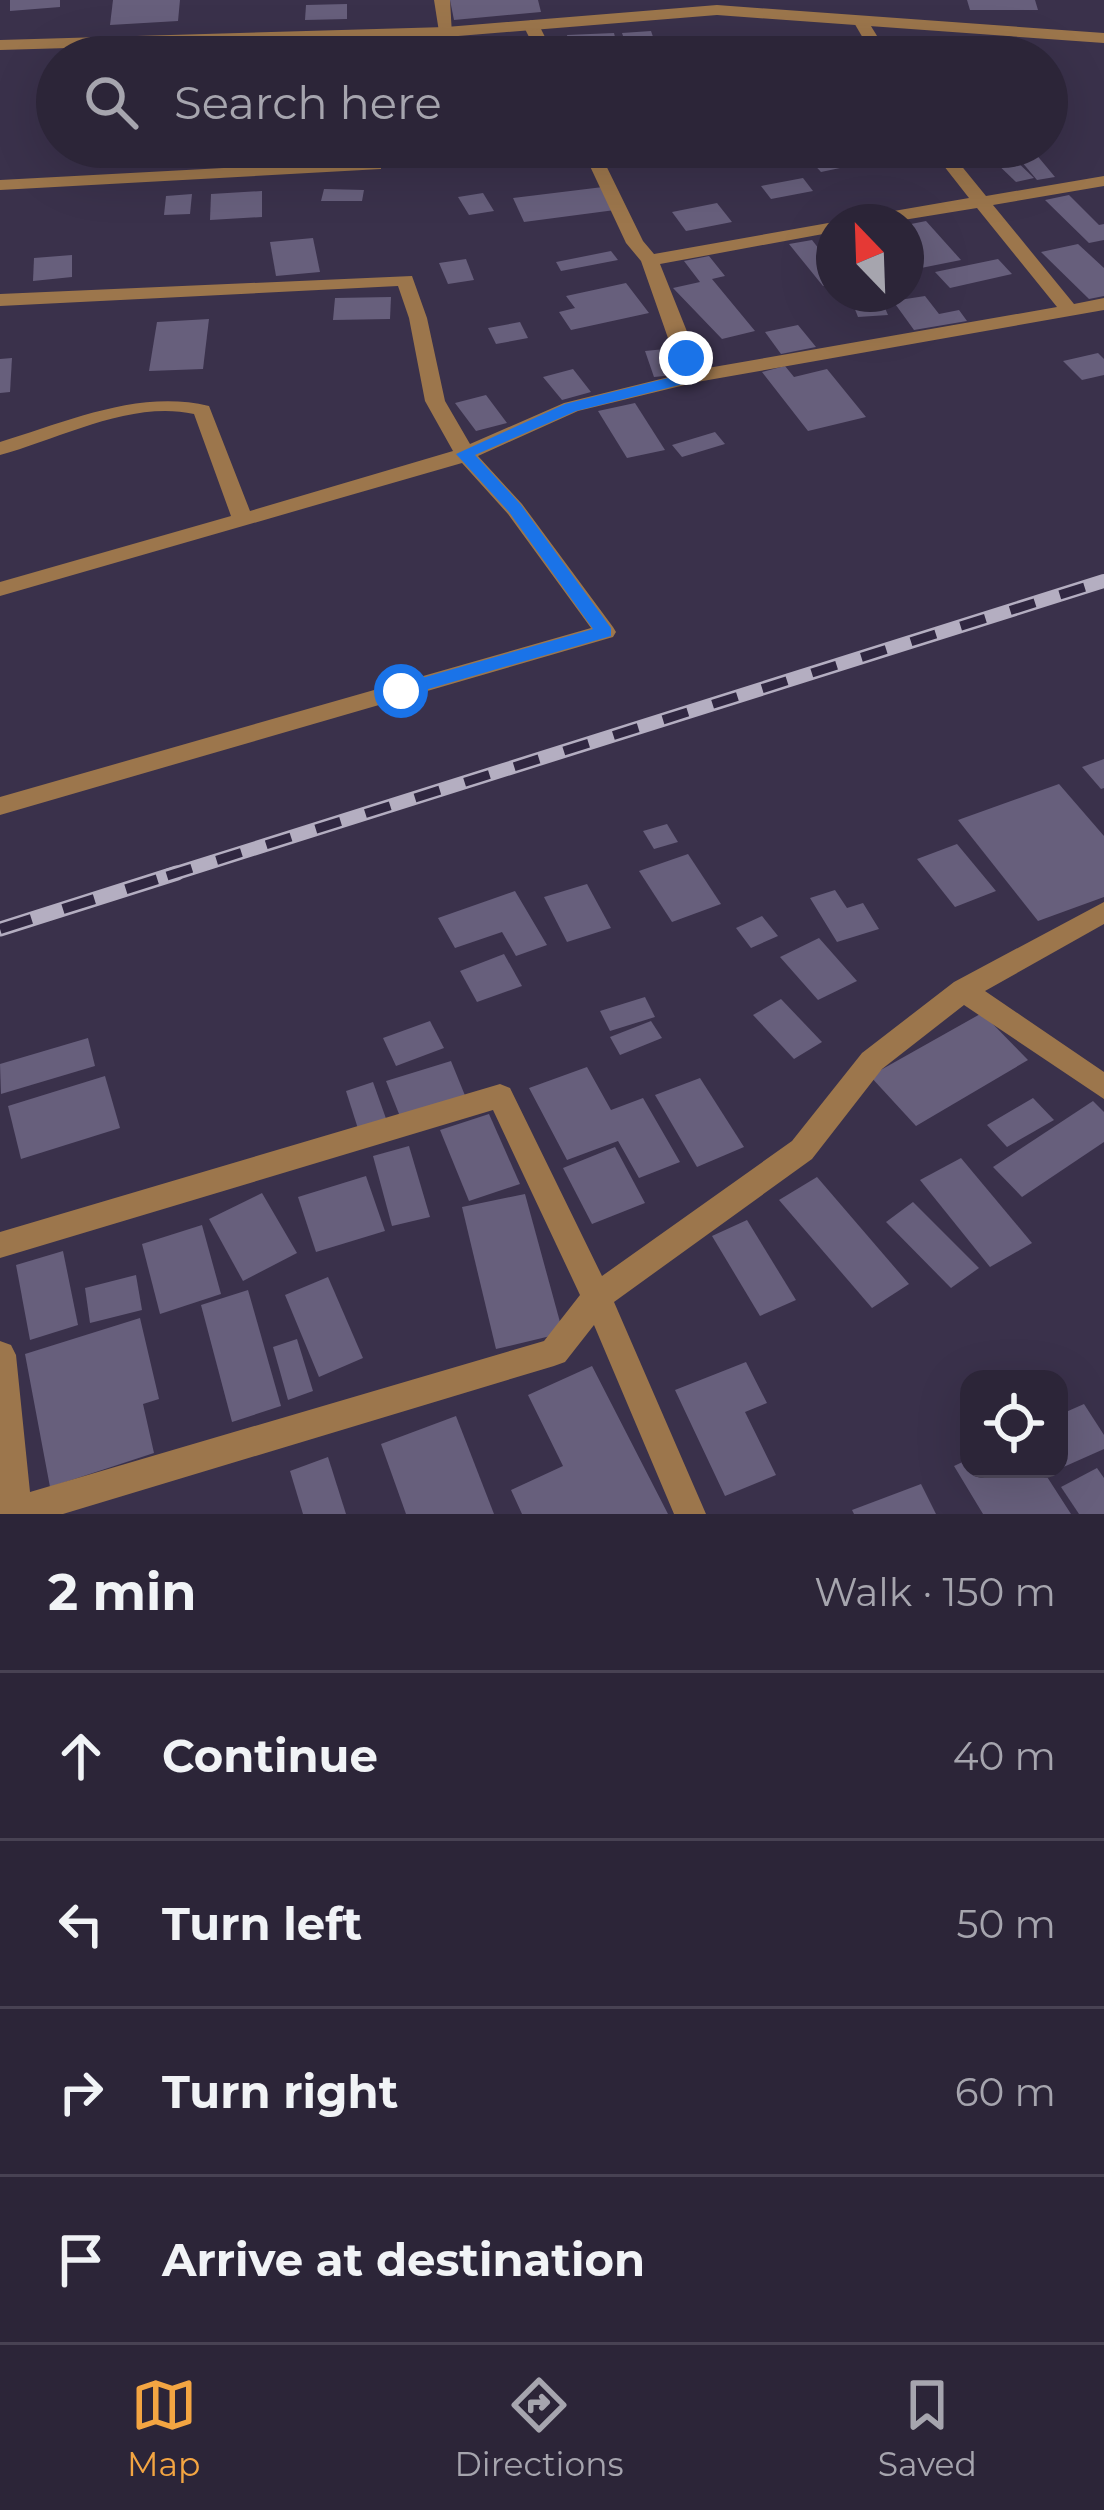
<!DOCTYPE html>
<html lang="en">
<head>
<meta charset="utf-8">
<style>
	body { margin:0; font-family:Montserrat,sans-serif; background:#342d40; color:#f1f3f6 }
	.controls { position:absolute; right:36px; bottom:36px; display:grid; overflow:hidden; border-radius:24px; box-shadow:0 12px 48px #0002 }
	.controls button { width:108px; height:108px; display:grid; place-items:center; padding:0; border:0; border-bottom:3px solid #484253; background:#2c2538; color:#f1f3f6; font:60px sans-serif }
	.compass { position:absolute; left:816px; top:204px; width:108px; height:108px; border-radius:50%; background:#2c2538; box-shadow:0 12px 48px #0002; rotate:337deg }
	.stop { position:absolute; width:36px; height:36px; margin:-27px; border:9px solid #1a73e8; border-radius:50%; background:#fff }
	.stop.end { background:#1a73e8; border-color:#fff; box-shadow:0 3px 12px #0008 }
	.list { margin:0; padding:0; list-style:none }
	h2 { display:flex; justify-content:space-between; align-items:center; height:156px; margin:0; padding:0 48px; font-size:51px }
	h2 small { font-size:39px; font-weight:400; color:#a6a5ae }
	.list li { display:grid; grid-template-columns:78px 1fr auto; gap:36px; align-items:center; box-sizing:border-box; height:168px; padding:0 48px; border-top:3px solid #484253 }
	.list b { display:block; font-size:45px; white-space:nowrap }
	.list em { font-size:39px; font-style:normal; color:#a6a5ae }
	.icon { flex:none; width:66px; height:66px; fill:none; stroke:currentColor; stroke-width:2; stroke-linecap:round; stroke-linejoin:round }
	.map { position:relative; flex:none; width:1104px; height:1514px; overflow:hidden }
	.search { position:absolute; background:#2c2538; box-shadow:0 12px 48px #0002; left:36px; right:36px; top:36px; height:132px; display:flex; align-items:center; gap:30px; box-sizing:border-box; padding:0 42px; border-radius:66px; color:#a6a5ae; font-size:45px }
	.sheet { height:828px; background:#2c2538 }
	nav { display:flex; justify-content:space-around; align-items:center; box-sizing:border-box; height:168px; border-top:3px solid #484253; background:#2c2538; font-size:33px; color:#a6a5ae }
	nav a { display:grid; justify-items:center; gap:6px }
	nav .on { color:#f3a542 }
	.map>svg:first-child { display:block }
	.building { fill:#675f7c }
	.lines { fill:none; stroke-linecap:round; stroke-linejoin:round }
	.minor { fill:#9c764c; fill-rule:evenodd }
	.tertiary { fill:#9c764c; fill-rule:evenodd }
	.rail-far1-casing { stroke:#b4aec1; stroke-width:14 }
	.rail-casing { stroke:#b4aec1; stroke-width:15 }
	.rail-far1 { stroke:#302741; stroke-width:9; stroke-dasharray:26; stroke-linecap:butt }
	.rail { stroke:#302741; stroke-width:10; stroke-dasharray:33; stroke-linecap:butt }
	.route { fill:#1a73e8 }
</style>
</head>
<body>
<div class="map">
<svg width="1104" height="1514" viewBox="0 0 1104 1514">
	<rect width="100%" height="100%" fill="#3a314b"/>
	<g class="building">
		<polygon points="10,0 60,0 60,7 10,11"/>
		<polygon points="113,0 180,0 178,21 110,25"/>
		<polygon points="450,0 538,0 541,12 454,20"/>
		<polygon points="967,0 1035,0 1038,10 970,10"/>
		<polygon points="347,4 347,19 305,20 306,5"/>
		<polygon points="651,31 660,57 630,57 622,33"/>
		<polygon points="614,33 617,45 569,47 567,35"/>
		<polygon points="421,43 426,57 362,57 360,49"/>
		<polygon points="945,46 949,57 909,57 905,48"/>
		<polygon points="798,147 820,147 840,168 821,172"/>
		<polygon points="1035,153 1055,177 1037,180 1016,155"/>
		<polygon points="1009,154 1034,178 1016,182 991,158"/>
		<polygon points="803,178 813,191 771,199 761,186"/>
		<polygon points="603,187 615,210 524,222 513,198"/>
		<polygon points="324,189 364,190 362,201 321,201"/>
		<polygon points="262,191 262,217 210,220 211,194"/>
		<polygon points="483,193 494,211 469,215 458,197"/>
		<polygon points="192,194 190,214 164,215 166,196"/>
		<polygon points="1069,195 1099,225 1104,224 1104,240 1089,243 1045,200"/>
		<polygon points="717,203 732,222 686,231 672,212"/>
		<polygon points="926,221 961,260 906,271 906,225"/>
		<polygon points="313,238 320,272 276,276 270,242"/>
		<polygon points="812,240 834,268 834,284 823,286 789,244"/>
		<polygon points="1078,244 1104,268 1104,296 1089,299 1041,252"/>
		<polygon points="611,251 618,260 561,271 556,262"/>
		<polygon points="72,255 72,277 33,281 34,258"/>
		<polygon points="709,256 725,276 712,279 755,331 722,339 673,288 700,282 684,261"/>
		<polygon points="466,259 474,280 448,284 439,263"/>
		<polygon points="998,259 1012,274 950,288 935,272"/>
		<polygon points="626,283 649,313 571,330 559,312 575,308 566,296"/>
		<polygon points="849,294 879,294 888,315 858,317"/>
		<polygon points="925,296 939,314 959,310 967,321 914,330 893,301"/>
		<polygon points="391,297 390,319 333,320 335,298"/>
		<polygon points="209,319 203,369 149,371 157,322"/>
		<polygon points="520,322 528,338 496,344 488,328"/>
		<polygon points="798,325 816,347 781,354 765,332"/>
		<polygon points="665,349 674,375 654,377 645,351"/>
		<polygon points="1098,353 1104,359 1104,375 1082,380 1063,361"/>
		<polygon points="12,358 10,392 0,393 0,359"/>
		<polygon points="785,366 794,377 827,369 866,417 808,431 762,372"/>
		<polygon points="573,369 591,392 562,400 543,377"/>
		<polygon points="486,395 507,423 476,431 455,403"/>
		<polygon points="635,403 665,450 627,458 598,411"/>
		<polygon points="715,432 725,444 682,457 672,445"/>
		<polygon points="1104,759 1104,788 1101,789 1082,767"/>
		<polygon points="1059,784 1104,836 1104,897 1038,921 958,820"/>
		<polygon points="667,824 678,842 654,849 643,831"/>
		<polygon points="957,844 996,891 955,907 917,859"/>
		<polygon points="688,854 721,904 672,922 639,871"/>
		<polygon points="587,884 611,928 567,942 544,897"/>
		<polygon points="835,890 847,908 863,903 879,929 837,942 810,898"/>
		<polygon points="515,891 547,945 516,956 502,932 455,948 438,918"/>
		<polygon points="762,916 778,936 751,948 736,928"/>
		<polygon points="819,938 857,981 818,1000 780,957"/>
		<polygon points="504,954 522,986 477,1002 460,971"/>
		<polygon points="645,997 655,1017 610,1031 600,1011"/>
		<polygon points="781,999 822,1042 794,1059 753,1015"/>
		<polygon points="982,1013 1028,1060 916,1126 870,1076"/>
		<polygon points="430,1021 444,1048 396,1066 383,1038"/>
		<polygon points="651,1021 662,1038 620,1055 610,1037"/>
		<polygon points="88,1038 95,1066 1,1094 0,1064"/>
		<polygon points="451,1061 466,1098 401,1119 386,1081"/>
		<polygon points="587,1067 611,1110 643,1098 680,1162 639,1178 618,1141 567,1160 529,1088"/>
		<polygon points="105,1076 120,1128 21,1159 8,1106"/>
		<polygon points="700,1078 744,1147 697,1167 655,1095"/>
		<polygon points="373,1082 389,1127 360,1135 346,1091"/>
		<polygon points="1033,1098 1054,1120 1007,1147 987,1125"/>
		<polygon points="1093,1101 1104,1112 1104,1142 1022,1197 993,1167"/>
		<polygon points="489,1114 520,1184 469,1201 440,1130"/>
		<polygon points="409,1146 430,1217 392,1226 373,1156"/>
		<polygon points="615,1147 645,1203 592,1224 563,1168"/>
		<polygon points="961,1158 1032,1243 990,1267 920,1180"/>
		<polygon points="366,1176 385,1231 316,1252 298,1197"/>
		<polygon points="817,1177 909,1284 872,1308 779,1200"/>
		<polygon points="262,1193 297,1253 243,1281 209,1219"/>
		<polygon points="525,1194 563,1333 496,1349 462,1207"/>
		<polygon points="913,1202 979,1268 951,1288 886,1222"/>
		<polygon points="747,1220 796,1300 760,1316 712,1236"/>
		<polygon points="202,1225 221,1294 160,1314 142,1244"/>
		<polygon points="63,1251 78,1325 30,1340 16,1265"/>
		<polygon points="136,1275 142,1310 90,1323 85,1288"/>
		<polygon points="328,1277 363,1358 319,1377 285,1295"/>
		<polygon points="248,1290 281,1406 232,1422 201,1305"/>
		<polygon points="140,1318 159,1399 143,1404 154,1453 50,1487 25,1354"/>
		<polygon points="297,1339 313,1391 288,1400 273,1347"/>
		<polygon points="746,1362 767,1403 745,1412 776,1475 725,1496 675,1390"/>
		<polygon points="592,1366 668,1514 522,1514 511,1490 563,1466 528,1395"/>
		<polygon points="1084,1404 1104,1435 1104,1449 1059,1469 1059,1415"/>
		<polygon points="456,1416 494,1514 406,1514 381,1444"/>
		<polygon points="328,1457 346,1514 303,1514 290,1471"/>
		<polygon points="969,1459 969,1469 1042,1469 1071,1514 983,1514 954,1466"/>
		<polygon points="1097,1468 1104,1478 1104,1514 1079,1514 1061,1487"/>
		<polygon points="921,1484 936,1514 854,1514 852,1510"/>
	</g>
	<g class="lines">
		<g class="minor">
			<polygon points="434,0 450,0 452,35 439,32"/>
			<polygon points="861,16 866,18 890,57 874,57 853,21"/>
			<polygon points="531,20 539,25 555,57 539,57 523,25"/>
			<path d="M581 147H597L643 241 654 254 834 222H835L834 232 660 264 702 369 1057 307 977 208 891 222H850L859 217 969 198 929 147H946L986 196 1104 176V186L993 205 1074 304 1104 298V310L697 382 578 411 478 456 522 504 613 627 616 632 613 637 0 815V797L591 628 508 514 462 463 0 596V582L231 516 194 414C130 400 60 439 0 455V442C67 422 138 389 209 406L250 511 453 451 425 401 409 318 398 286 0 306V294L412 276 427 318 445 401 470 444 564 403 685 373 675 358 641 261 626 243Z"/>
			<polygon points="375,160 381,161 381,169 0,190 0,180"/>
			<polygon points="1104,902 1104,924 985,991 1104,1072 1104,1099 964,1005 882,1069 812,1159 614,1302 706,1514 674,1514 594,1325 565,1362 554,1366 63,1514 0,1514 0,1341 11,1345 16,1355 30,1492 544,1341 580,1295 493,1110 0,1258 0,1232 500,1084 510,1088 602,1276 792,1141 862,1053 954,982"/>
		</g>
		<polygon class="tertiary" points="717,5 1104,33 1104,43 717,15 446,37 0,50 0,40 446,27"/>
		<defs>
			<polyline id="rail-far1" points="167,876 1104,581"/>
			<polyline id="rail" points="0,929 177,873"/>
		</defs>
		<use href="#rail-far1" class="rail-far1-casing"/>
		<use href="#rail" class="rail-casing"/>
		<use href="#rail-far1" class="rail-far1"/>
		<use href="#rail" class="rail"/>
	</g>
	<polygon class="route" points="680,355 691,355 703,379 576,411 475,455 521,505 611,628 611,636 401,697 394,696 394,686 593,629 509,512 456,454 565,404 688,373"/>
</svg>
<div class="controls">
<button><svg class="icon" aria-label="locate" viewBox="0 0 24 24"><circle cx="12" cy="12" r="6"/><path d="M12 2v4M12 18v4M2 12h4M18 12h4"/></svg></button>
</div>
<svg class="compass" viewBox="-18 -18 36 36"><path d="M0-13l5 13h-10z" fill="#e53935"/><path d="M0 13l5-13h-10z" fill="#a6a5ae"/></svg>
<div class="stop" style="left:401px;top:691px"></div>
<div class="stop end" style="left:686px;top:358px"></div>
<div class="search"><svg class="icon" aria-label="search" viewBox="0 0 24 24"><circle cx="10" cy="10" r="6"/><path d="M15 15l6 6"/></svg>Search here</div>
</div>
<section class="sheet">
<h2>2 min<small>Walk · 150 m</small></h2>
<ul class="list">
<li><svg class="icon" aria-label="ahead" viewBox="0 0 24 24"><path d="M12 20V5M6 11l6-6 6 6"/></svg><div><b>Continue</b></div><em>40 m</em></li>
<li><svg class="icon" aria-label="left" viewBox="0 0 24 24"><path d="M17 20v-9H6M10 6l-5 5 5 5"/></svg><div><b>Turn left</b></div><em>50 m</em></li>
<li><svg class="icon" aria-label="right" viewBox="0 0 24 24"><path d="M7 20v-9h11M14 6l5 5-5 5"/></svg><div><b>Turn right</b></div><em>60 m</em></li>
<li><svg class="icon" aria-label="arrive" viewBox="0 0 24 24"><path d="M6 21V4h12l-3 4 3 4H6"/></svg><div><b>Arrive at destination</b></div></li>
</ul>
</section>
<nav>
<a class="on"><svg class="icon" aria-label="map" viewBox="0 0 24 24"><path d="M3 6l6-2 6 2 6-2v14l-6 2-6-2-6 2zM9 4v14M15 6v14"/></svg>Map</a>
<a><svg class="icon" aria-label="directions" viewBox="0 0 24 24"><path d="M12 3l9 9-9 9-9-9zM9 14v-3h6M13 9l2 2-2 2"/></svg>Directions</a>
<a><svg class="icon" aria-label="saved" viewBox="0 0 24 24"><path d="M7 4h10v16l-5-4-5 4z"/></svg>Saved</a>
</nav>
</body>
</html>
